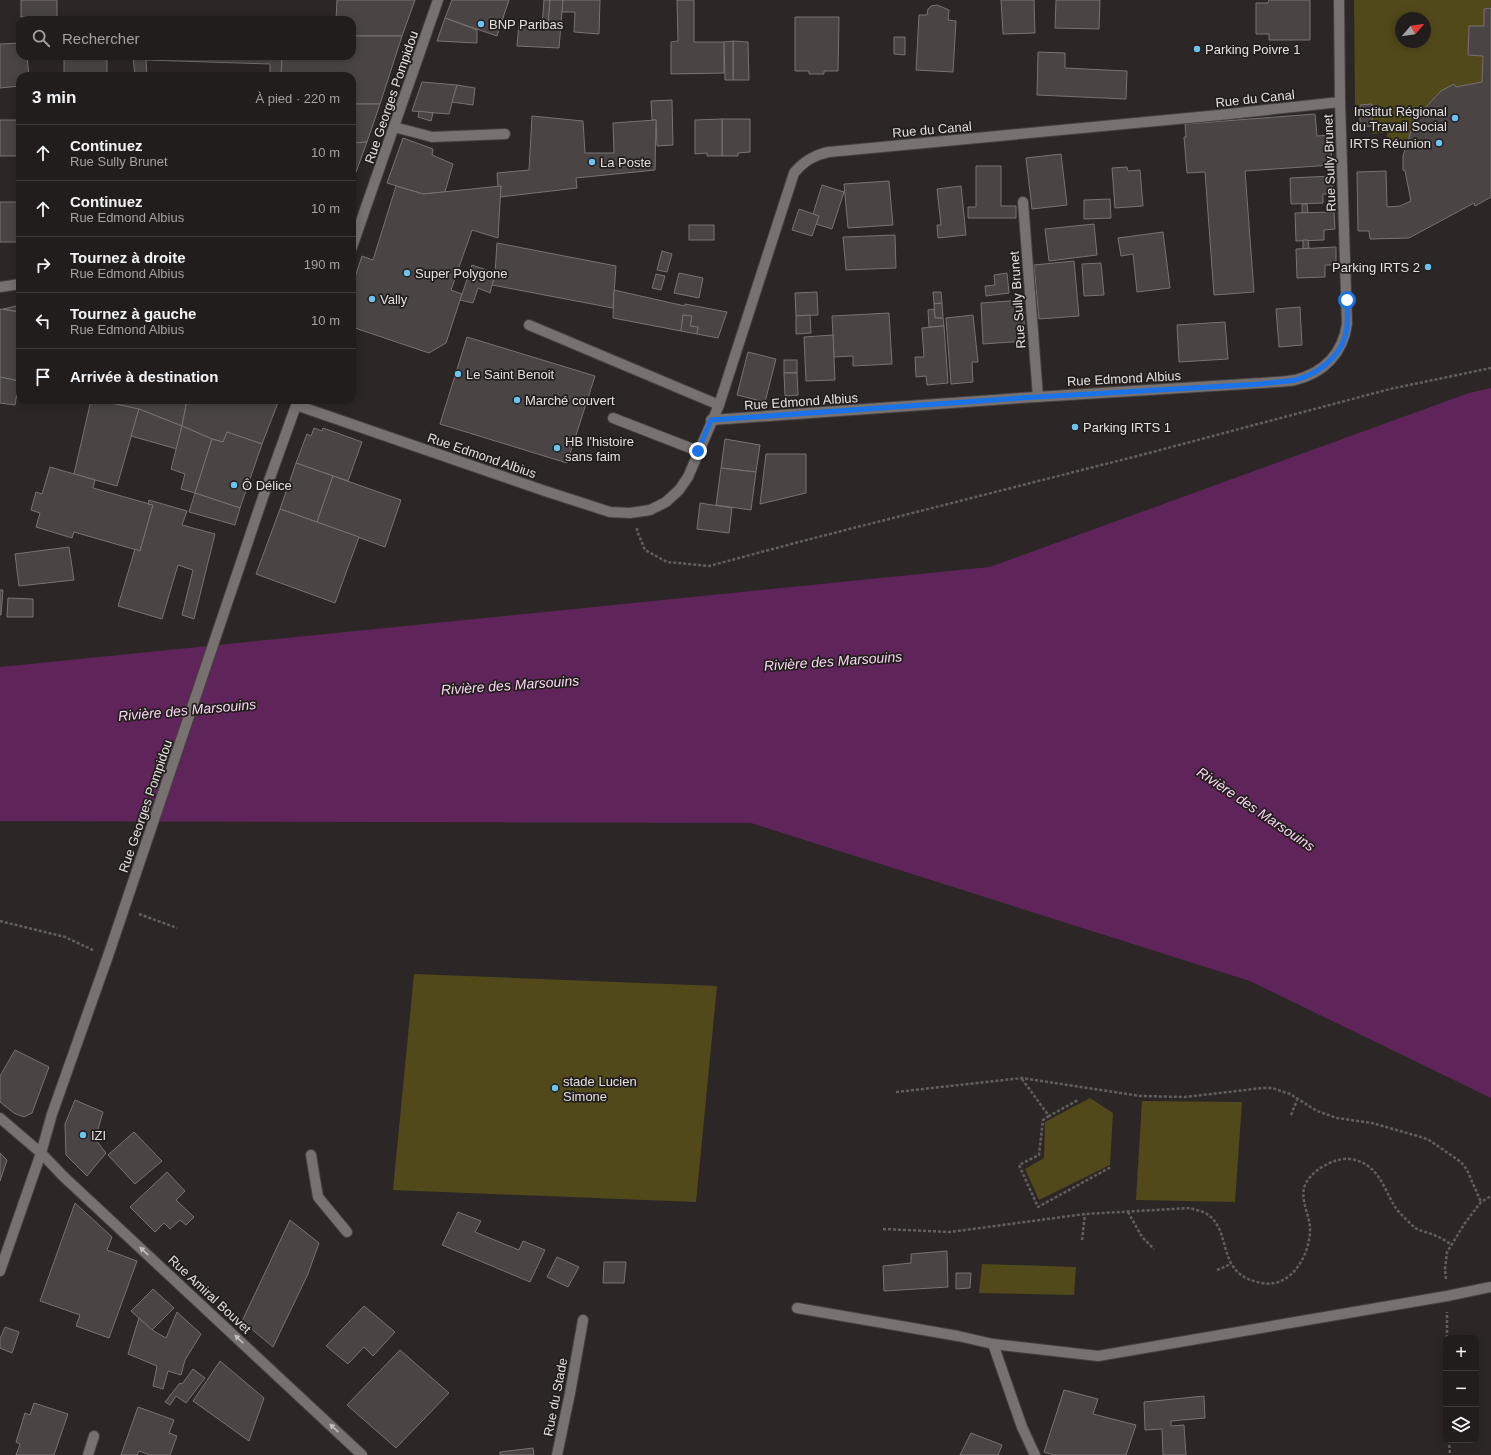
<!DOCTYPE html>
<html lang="fr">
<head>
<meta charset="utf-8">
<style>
	body { margin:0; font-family:Arial,sans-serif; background:#292625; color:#f1f3f6 }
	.controls { position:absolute; right:12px; bottom:12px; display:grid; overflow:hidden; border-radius:8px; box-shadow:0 2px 10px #0003 }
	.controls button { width:36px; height:36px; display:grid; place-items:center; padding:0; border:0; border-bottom:1px solid #3e3b3b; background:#211d1c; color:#f1f3f6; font:20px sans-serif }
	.compass { position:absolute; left:1395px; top:12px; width:36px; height:36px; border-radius:50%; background:#211d1c; box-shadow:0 2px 10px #0003; rotate:61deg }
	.stop { position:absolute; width:12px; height:12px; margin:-9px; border:3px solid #1a73e8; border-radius:50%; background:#fff }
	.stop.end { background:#1a73e8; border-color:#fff; box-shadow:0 1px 4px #0008 }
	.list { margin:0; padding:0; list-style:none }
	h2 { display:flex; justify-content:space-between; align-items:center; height:52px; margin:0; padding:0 16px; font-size:17px }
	h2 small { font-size:13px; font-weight:400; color:#a2a2a3 }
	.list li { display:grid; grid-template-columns:26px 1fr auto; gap:12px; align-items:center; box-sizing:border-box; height:56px; padding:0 16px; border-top:1px solid #3e3b3b }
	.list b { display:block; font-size:15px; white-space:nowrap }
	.list p { margin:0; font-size:13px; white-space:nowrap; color:#a2a2a3 }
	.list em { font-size:13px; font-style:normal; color:#a2a2a3 }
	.icon { flex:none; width:22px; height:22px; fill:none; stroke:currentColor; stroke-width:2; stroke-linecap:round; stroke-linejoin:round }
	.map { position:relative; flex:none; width:1491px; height:1455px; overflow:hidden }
	.search { position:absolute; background:#211d1c; box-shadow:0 2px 10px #0003; left:16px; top:16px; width:340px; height:44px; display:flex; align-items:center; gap:10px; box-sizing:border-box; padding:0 14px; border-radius:12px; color:#a2a2a3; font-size:15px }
	.panel { position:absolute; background:#211d1c; box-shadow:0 2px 10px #0003; left:16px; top:72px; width:340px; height:332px; border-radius:12px }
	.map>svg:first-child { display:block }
	.green { fill:#52491b; fill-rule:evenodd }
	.water { fill:#5f255b }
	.building { fill:#4a4445; stroke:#787273 }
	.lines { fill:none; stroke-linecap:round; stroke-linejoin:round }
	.lane-casing { stroke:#464241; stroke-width:12 }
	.street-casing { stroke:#464241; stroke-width:12 }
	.secondary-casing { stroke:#464241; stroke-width:12 }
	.path { stroke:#635f5e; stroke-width:2.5; stroke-dasharray:3 2; stroke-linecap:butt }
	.lane { stroke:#777170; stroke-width:10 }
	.street { stroke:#777170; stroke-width:10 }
	.secondary { stroke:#777170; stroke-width:10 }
	.oneway { fill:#c3bfbe }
	.route { stroke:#1a73e8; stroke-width:5 }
	.poi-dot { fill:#6cc3f2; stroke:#221e1c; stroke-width:1.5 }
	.labels { text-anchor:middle; stroke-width:3.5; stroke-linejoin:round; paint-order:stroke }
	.poi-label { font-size:13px; fill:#e4e1e0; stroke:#221e1c; text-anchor:start }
	.street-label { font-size:13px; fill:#e4e1e0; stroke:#221e1c }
	.water-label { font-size:14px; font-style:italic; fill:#fbd7f6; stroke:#221e1c }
</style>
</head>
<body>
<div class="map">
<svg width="1491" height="1455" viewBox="0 0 1491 1455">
	<rect width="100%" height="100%" fill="#2c2726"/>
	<g class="green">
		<path d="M1354 0H1491V7L1484 9V26H1469L1468 55 1483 56 1482 82 1456 87 1454 84C1429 98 1415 120 1405 146L1388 149 1387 132 1372 134V105H1355ZM1401 18H1425V42H1401Z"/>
		<polygon points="414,974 717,986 696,1202 393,1190"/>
		<polygon points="1090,1098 1113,1113 1110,1165 1039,1200 1025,1169 1044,1158 1045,1122"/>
		<polygon points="1142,1101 1242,1102 1235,1202 1136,1200"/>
		<polygon points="982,1264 1076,1267 1074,1295 979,1293"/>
	</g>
	<polygon class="water" points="1491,388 1491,1098 1250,981 751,823 0,821 0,667 990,567 1469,393"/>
	<g class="building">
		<rect x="21" y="0" width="36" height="17"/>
		<polygon points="337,0 415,0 402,36 352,36 352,20 336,20"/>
		<polygon points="452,0 509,0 497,36 445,18"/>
		<polygon points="544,0 550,0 548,25 542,25"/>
		<polygon points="550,0 563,0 559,48 517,46 519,23 548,25"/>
		<polygon points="563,0 600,0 599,34 574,32 575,12 562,12"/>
		<polygon points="677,0 694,0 694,42 724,42 724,73 671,74 671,42 678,41"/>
		<polygon points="1001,0 1034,0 1035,33 1003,34"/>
		<polygon points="1056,0 1100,0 1099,29 1055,28"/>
		<polygon points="1269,0 1310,0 1310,40 1269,40 1269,34 1256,34 1256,3 1268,3"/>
		<polygon points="937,5 949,10 948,20 956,21 953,72 916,70 919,15 927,15 928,9 931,6"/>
		<polygon points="1491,8 1491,197 1475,206 1474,203 1409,238 1370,239 1369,231 1358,231 1357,172 1386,171 1387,207 1400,206 1411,201 1405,171 1403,170 1403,156 1412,128 1425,108 1441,91 1454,84 1456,87 1482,82 1483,56 1468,55 1469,26 1484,26 1484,9"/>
		<polygon points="795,17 839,17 838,71 824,71 824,74 809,74 809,71 795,71"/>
		<polygon points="445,18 477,30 477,43 437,41"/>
		<polygon points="352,36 402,36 380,104 352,104 352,76 281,76 282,56 352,56"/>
		<polygon points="894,37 905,37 905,55 894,54"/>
		<polygon points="733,41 748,42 749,80 733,80"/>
		<polygon points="733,41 733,80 725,80 724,42"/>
		<polygon points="20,43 20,56 27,56 29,76 20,76 20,86 0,88 0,44"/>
		<polygon points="1038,52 1065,53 1065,68 1127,71 1126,99 1037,95"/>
		<rect x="64" y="56" width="43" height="20"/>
		<polygon points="127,56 282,56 281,76 270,76 270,64 146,60 147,76 135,76 133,57"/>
		<polygon points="422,82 457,85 449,114 412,111"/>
		<polygon points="457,85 475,88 473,105 452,102"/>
		<polygon points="672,100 673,145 657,146 656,120 652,120 651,101"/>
		<polygon points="352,104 380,104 367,142 352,143"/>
		<polygon points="1372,104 1372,126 1360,127 1360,105"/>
		<polygon points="419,111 433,113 431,121 418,117"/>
		<polygon points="1315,114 1317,136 1330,135 1332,165 1245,171 1254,292 1214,295 1205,172 1187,173 1184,137 1186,137 1185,124"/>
		<polygon points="532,116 583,121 585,153 614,153 613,123 656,120 655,170 576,178 577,188 500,197 501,186 498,187 497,173 529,170"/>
		<polygon points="722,119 750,119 750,152 738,153 738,156 722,156"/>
		<polygon points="722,119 722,156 707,156 707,153 695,154 695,120"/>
		<rect x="0" y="120" width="20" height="36"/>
		<polygon points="403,138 433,149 432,155 453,164 445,192 423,194 387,183"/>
		<polygon points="367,142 352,183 352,143"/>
		<polygon points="1061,154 1067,205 1032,209 1026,158"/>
		<polygon points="976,166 1001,166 1001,206 1016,206 1016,218 968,218 968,207 976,207"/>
		<polygon points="1127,167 1128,171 1140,170 1143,206 1115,208 1112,168"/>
		<polygon points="1332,176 1333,194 1323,194 1323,203 1291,204 1290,178"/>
		<polygon points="889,181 893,225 848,228 844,184"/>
		<polygon points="822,185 844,192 832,229 816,224 819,216 813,214"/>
		<polygon points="396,186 423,194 501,186 498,238 472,230 451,290 462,294 446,343 429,353 352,327 352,286 362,256 373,260"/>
		<polygon points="961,186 966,235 938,238 937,225 941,225 937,189"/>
		<polygon points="1110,199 1111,218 1084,219 1084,200"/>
		<rect x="0" y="202" width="20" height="40"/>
		<polygon points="1302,204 1307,204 1308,213 1302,213"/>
		<polygon points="799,209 819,216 812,236 792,230"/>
		<polygon points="1334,212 1335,229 1324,230 1324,240 1296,241 1295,213"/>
		<polygon points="1094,224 1097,255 1049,261 1045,229"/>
		<rect x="689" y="225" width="25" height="15"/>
		<polygon points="1163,232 1170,288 1137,292 1133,254 1121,256 1118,238"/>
		<polygon points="895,235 896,268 846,270 843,237"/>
		<polygon points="1303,240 1308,240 1309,248 1303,249"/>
		<polygon points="497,243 616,266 613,308 492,285 495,273"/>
		<polygon points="1336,247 1336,265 1325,265 1325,277 1297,278 1296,249"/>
		<polygon points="662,251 672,254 667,272 657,270"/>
		<polygon points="1074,261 1079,316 1039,319 1034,265"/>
		<polygon points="1101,263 1104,295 1084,296 1082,264"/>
		<polygon points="472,265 495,273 490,293 478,288 473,303 460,300"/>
		<polygon points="679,273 703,278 699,298 674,293"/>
		<polygon points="1007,273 1009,293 986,296 985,286 995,285 994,275"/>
		<polygon points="656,274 665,276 661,290 652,288"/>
		<polygon points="614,290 685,306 685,304 727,312 718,338 697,334 698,327 690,326 692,316 683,315 681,331 613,318"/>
		<polygon points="817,292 818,315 796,316 795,293"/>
		<polygon points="933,292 941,292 942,303 934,304"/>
		<polygon points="1023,300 1025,341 983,344 981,303"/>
		<polygon points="942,303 943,318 935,318 934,304"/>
		<polygon points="20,305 20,312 3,309"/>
		<polygon points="1300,307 1302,345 1279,347 1276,309"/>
		<polygon points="0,309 20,312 20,381 0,377"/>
		<polygon points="934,309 935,318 943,318 944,326 929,327 928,310"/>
		<polygon points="889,313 892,364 853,366 853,356 834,357 832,316"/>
		<polygon points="683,315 692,316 690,326 698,327 697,334 681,331"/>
		<polygon points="810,315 811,333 796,334 796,316"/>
		<polygon points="973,315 978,362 972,362 973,382 951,384 946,318"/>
		<polygon points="1225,322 1228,359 1179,362 1177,325"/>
		<polygon points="944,326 948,383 927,385 926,376 916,377 915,357 924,357 922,328"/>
		<polygon points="833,335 835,380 806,381 804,337"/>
		<polygon points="467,337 595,376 567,463 440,424"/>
		<polygon points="748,352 776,359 765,402 737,395"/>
		<rect x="784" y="360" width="13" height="13"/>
		<polygon points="784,373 797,373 798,395 785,396"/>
		<polygon points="0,377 19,381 15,405 0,403"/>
		<polygon points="91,400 98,400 139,409 117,486 74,474"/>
		<polygon points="98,400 187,400 182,426 139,409"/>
		<polygon points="187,400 279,400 262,444 227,432 223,442 212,439 182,426"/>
		<polygon points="139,409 182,426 177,449 131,436"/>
		<polygon points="182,426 212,439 195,493 181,489 185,474 171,469"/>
		<polygon points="314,428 322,431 323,428 362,442 348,481 296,463 307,434 311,436"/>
		<polygon points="227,432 262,444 240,508 195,493 212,439 223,442"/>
		<polygon points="725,439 760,445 756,472 721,468"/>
		<polygon points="766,454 806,454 806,493 760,504"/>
		<polygon points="296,463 333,476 317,522 280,509"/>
		<polygon points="50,467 95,480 93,488 153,505 140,551 74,532 72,538 36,527 40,513 31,510 36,492 42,494"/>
		<polygon points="721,468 756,472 751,510 716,505"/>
		<polygon points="333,476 401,500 385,547 317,522"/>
		<polygon points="195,493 240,508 235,525 189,512"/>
		<polygon points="149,500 187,511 182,525 215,534 194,619 182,615 193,570 178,565 162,619 118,606 135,549 140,551 153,505 148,504"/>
		<polygon points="700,503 732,508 729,533 697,529"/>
		<polygon points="280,509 359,537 335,603 256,574"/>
		<polygon points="69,547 74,580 19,586 15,554"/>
		<polygon points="0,590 3,590 1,615 0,615"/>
		<polygon points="8,598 33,599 33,617 7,617"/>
		<polygon points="15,1050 49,1067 32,1113 24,1117 14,1113 0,1102 0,1076"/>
		<polygon points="75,1100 103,1112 95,1139 106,1153 87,1176 66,1155 65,1124"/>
		<polygon points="134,1132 162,1161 135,1184 108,1155"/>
		<polygon points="0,1153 7,1160 0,1181"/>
		<polygon points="167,1172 185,1191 176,1200 194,1217 186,1225 180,1220 170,1229 164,1223 155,1232 130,1207"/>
		<polygon points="75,1203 112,1237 107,1250 137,1261 109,1338 76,1326 80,1315 40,1301"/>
		<polygon points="458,1212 481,1221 475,1232 519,1250 523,1241 545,1250 530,1282 442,1245"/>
		<polygon points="290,1220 319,1243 308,1274 273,1347 242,1321"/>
		<polygon points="947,1251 948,1287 884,1291 883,1266 911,1263 911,1254"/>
		<polygon points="557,1257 579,1267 568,1287 547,1277"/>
		<polygon points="604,1262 626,1262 624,1283 603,1283"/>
		<polygon points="956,1273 971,1273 970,1288 956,1289"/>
		<polygon points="153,1289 174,1308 152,1330 131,1311"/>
		<polygon points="364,1306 395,1332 373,1356 364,1347 348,1364 326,1346"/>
		<polygon points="177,1312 201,1334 185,1360 181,1375 168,1371 163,1389 153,1386 157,1366 128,1354 139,1318 152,1330 166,1338"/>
		<polygon points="5,1327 19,1332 12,1353 0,1348 0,1339"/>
		<polygon points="400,1350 449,1393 396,1448 347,1405"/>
		<polygon points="220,1361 264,1398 249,1441 193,1401"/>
		<polygon points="193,1369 205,1378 186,1403 176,1396 170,1405 165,1402 180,1383 182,1384"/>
		<polygon points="1064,1390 1098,1399 1093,1414 1136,1425 1126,1455 1054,1455 1044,1452"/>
		<polygon points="1204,1396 1205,1418 1171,1421 1171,1426 1184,1425 1186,1455 1163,1455 1162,1429 1145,1430 1144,1402"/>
		<polygon points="34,1403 68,1414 54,1455 16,1455 20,1444 16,1442 25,1413 30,1415"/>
		<polygon points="138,1407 174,1420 169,1433 177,1436 170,1455 150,1455 139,1451 137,1455 121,1455"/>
		<polygon points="971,1433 1002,1445 998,1455 960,1455"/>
		<polygon points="533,1448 534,1455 500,1455 500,1452"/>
	</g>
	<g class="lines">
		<defs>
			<g id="lane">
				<polyline points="394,127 432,137 505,134"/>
				<polyline points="311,1155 318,1197 347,1232"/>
			</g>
			<g id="street">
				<polyline points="1023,202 1038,397"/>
				<polyline points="0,287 20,284"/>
				<polyline points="529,325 719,405"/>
				<path d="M296 405 545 491 610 512 630 513 650 510 666 502 679 490 688 477 719 405 794 173C804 161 814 155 829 152L1220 115 1340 102"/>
				<polyline points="613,418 698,451"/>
				<path d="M711 420 1020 398 1261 383C1272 382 1284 382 1295 380 1324 373 1343 353 1347 324L1340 102 1339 0"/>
				<polyline points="0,1118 41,1153"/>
				<polyline points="797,1308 958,1336 993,1344 1098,1356 1447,1296 1491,1287"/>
				<polyline points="993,1344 1022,1427 1035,1455"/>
				<polyline points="88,1455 94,1436"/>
				<polyline points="557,1455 570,1393 583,1320"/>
			</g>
			<g id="secondary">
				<polyline points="352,247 438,0"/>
				<polyline points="41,1153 63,1176 362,1455"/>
				<polyline points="0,1271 41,1153 52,1114 108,956 262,500 298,400"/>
			</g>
		</defs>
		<use href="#lane" class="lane-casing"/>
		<use href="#street" class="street-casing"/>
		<use href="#secondary" class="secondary-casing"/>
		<g class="path">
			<polyline points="637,528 637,531 645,550 667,562 709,566 814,538 1145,454 1390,389 1491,368"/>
			<polyline points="139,914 177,928"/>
			<polyline points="0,921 65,937 93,950"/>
			<polyline points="1022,1079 1049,1116 1078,1100"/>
			<polyline points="896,1092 1022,1078 1140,1096 1185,1097 1263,1088 1272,1088 1290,1094 1317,1111 1337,1118 1372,1123 1421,1137 1429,1140 1461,1162 1467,1170 1481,1202"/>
			<polyline points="1291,1115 1297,1100"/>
			<polyline points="1049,1116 1043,1120 1039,1155 1019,1165 1038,1207 1111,1167"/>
			<polyline points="1128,1212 1142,1237 1154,1249"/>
			<path d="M883 1229 950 1232 1085 1214 1190 1208C1195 1210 1203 1211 1207 1214 1234 1232 1214 1275 1262 1283 1292 1289 1311 1253 1310 1227 1309 1214 1301 1202 1304 1188 1308 1172 1334 1157 1350 1159 1378 1163 1383 1187 1395 1207 1400 1214 1408 1221 1414 1227 1420 1232 1429 1232 1436 1236 1442 1238 1447 1242 1452 1245"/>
			<polyline points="1082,1240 1085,1214"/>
			<polyline points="1217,1270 1231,1264"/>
			<polyline points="1446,1279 1445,1269 1447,1252 1465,1223 1481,1202 1491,1196"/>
			<polyline points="1447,1338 1447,1312"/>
			<polyline points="1449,1440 1450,1455"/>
		</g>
		<use href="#lane" class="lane"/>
		<use href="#street" class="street"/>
		<use href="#secondary" class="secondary"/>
	</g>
	<defs><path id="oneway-solid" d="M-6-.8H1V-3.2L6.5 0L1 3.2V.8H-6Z"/></defs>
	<g class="oneway">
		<use href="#oneway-solid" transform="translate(144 1251) rotate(-137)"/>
		<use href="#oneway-solid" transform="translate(239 1339) rotate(-137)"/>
		<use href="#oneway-solid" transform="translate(334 1428) rotate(-137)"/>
	</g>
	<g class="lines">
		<path class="route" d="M698 451 711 420 1020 398 1261 384C1272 382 1284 382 1295 380 1316 375 1339 358 1345 337 1349 325 1347 312 1347 300"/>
	</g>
	<g class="poi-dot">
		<circle cx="481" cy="24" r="4"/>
		<circle cx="1197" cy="49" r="4"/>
		<circle cx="1455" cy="118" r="4"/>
		<circle cx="1439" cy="143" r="4"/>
		<circle cx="592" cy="162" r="4"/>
		<circle cx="1428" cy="267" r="4"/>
		<circle cx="407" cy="273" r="4"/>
		<circle cx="372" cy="299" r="4"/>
		<circle cx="458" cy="374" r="4"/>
		<circle cx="517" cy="400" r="4"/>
		<circle cx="1075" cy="427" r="4"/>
		<circle cx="557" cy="448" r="4"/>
		<circle cx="234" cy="485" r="4"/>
		<circle cx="555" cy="1088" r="4"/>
		<circle cx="83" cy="1135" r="4"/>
	</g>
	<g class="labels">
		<g class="poi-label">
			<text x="489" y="29">BNP Paribas</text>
			<text x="1205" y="54">Parking Poivre 1</text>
			<text x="1447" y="116" text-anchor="end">Institut Régional<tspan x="1447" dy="15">du Travail Social</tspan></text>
			<text x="1431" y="148" text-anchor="end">IRTS Réunion</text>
			<text x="600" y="167">La Poste</text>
			<text x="1420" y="272" text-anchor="end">Parking IRTS 2</text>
			<text x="415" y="278">Super Polygone</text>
			<text x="380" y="304">Vally</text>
			<text x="466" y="379">Le Saint Benoit</text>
			<text x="525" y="405">Marché couvert</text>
			<text x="1083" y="432">Parking IRTS 1</text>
			<text x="565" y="446">HB l'histoire<tspan x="565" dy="15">sans faim</tspan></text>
			<text x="242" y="490">Ô Délice</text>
			<text x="563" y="1086">stade Lucien<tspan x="563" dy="15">Simone</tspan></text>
			<text x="91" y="1140">IZI</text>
		</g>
		<g class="street-label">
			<text transform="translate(391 97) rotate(-71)" y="5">Rue Georges Pompidou</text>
			<text transform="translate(1255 98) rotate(-6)" y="5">Rue du Canal</text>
			<text transform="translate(932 129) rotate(-5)" y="5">Rue du Canal</text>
			<text transform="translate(1329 163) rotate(-92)" y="5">Rue Sully Brunet</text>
			<text transform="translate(1017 300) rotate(-94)" y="5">Rue Sully Brunet</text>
			<text transform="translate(1124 378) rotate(-3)" y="5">Rue Edmond Albius</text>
			<text transform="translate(801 401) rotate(-4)" y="5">Rue Edmond Albius</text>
			<text transform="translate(482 455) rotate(19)" y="5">Rue Edmond Albius</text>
			<text transform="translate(145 806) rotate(-71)" y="5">Rue Georges Pompidou</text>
			<text transform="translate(210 1294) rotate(43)" y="5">Rue Amiral Bouvet</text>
			<text transform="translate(555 1397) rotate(-79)" y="5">Rue du Stade</text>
		</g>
		<g class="water-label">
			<text transform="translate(833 661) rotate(-4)" y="5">Rivière des Marsouins</text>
			<text transform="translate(510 685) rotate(-4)" y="5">Rivière des Marsouins</text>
			<text transform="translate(187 710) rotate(-5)" y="5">Rivière des Marsouins</text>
			<text transform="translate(1256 809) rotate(34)" y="5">Rivière des Marsouins</text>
		</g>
	</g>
</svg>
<div class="controls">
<button>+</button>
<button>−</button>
<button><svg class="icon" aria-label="layers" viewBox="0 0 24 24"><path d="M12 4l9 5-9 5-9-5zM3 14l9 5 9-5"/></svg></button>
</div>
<svg class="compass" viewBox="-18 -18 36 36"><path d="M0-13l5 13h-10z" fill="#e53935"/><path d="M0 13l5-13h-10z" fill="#a2a2a3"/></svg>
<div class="stop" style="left:1347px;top:300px"></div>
<div class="stop end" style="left:698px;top:451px"></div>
<div class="search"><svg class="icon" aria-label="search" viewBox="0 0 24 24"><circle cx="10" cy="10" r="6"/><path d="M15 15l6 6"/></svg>Rechercher</div>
<section class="panel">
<h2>3 min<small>À pied · 220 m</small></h2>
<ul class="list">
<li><svg class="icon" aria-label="ahead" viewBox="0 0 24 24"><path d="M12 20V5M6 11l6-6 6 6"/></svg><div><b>Continuez</b><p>Rue Sully Brunet</p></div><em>10 m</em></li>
<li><svg class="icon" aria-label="ahead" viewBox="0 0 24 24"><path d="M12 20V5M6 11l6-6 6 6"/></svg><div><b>Continuez</b><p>Rue Edmond Albius</p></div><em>10 m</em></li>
<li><svg class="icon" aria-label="right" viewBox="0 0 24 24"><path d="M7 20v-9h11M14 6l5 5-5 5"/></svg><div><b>Tournez à droite</b><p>Rue Edmond Albius</p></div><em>190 m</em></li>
<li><svg class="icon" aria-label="left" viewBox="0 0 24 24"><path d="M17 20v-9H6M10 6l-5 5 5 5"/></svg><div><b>Tournez à gauche</b><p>Rue Edmond Albius</p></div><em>10 m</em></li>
<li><svg class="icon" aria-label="arrive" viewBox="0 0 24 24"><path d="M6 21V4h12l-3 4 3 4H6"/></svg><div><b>Arrivée à destination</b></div></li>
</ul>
</section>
</div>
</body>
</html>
